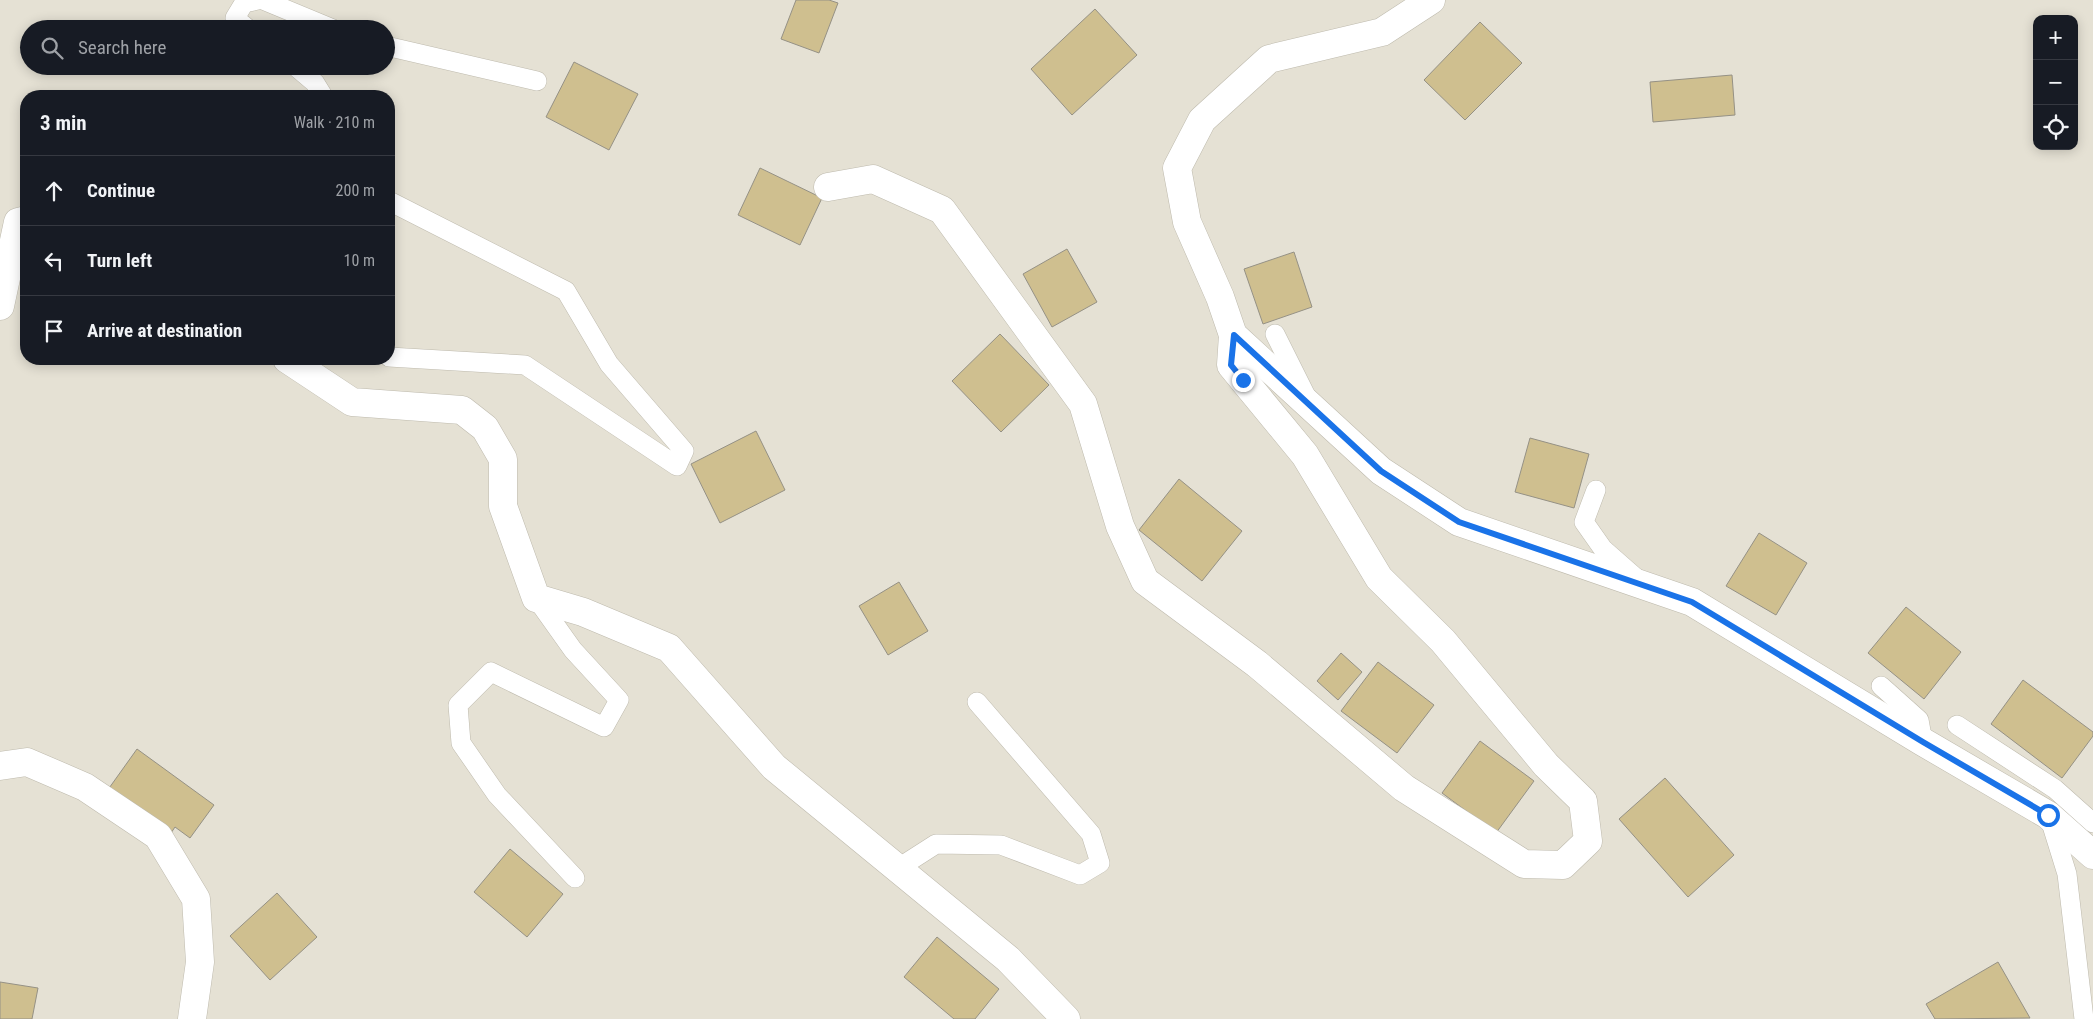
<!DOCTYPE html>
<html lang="en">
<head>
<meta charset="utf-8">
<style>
	body { margin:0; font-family:"Roboto Condensed",sans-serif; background:#20242c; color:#f1f3f6 }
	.controls { position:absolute; right:15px; top:15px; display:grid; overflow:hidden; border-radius:10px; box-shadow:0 2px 12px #0003 }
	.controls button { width:45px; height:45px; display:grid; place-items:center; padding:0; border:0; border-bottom:1px solid #363941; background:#171b24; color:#f1f3f6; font:25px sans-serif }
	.stop { position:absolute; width:15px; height:15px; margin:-11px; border:4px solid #1a73e8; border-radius:50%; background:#fff }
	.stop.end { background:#1a73e8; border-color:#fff; box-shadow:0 1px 5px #0008 }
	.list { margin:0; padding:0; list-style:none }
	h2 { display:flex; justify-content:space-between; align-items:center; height:65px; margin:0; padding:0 20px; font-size:21px }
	h2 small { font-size:16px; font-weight:400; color:#9ea1a6 }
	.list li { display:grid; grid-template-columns:32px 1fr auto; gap:15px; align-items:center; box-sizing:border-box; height:70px; padding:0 20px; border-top:1px solid #363941 }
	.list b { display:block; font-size:19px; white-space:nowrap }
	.list em { font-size:16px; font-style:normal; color:#9ea1a6 }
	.icon { flex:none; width:28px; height:28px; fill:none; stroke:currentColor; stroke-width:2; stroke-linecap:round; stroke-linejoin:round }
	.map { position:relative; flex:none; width:2093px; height:1019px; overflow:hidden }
	.search { position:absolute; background:#171b24; box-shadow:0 2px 12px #0003; left:20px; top:20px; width:375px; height:55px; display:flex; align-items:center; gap:12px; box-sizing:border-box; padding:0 18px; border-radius:28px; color:#9ea1a6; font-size:19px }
	.panel { position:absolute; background:#171b24; box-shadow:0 2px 12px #0003; left:20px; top:90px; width:375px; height:275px; border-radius:20px }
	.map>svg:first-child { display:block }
	.building { fill:#cfbf8f; stroke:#959185 }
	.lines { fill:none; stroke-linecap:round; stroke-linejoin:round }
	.service-casing { stroke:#bebaad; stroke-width:20 }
	.minor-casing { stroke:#bebaad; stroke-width:29 }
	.tertiary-casing { stroke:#bebaad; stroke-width:29 }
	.service { stroke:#fff; stroke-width:19 }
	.minor { stroke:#fff; stroke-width:28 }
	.tertiary { stroke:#fff; stroke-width:28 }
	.route { stroke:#1a73e8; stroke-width:6 }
</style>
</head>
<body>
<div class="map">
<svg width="2093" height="1019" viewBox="0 0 2093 1019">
	<rect width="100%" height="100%" fill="#e5e1d4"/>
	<g class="building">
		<polygon points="796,0 829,0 838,3 819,53 781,39"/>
		<polygon points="1095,9 1137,55 1072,115 1031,69"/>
		<polygon points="1480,22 1522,63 1465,120 1424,80"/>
		<polygon points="574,62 638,94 609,150 546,117"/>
		<polygon points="1732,75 1735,115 1653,122 1650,82"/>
		<polygon points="760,168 822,198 800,245 738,215"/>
		<polygon points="1067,249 1097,302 1052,327 1023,274"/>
		<polygon points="1294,252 1312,307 1263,324 1244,269"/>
		<polygon points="1000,334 1049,385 1001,432 952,381"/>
		<polygon points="756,431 785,490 720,523 691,464"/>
		<polygon points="1530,438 1589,454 1574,508 1515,492"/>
		<polygon points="1179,479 1242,531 1202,581 1139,530"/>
		<polygon points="1759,533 1807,563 1776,615 1726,586"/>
		<polygon points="899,582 928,631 888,655 859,606"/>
		<polygon points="1906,607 1961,652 1924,699 1868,653"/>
		<polygon points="1341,653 1362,672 1338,700 1317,681"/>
		<polygon points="1378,662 1434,705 1397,753 1341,711"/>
		<polygon points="2023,680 2093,732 2093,736 2062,778 1991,724"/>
		<polygon points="1480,741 1534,781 1496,833 1442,793"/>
		<polygon points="137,749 214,805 190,838 175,827 169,836 107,791"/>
		<polygon points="1665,778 1734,855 1688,897 1619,819"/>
		<polygon points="510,849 563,894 527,937 474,892"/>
		<polygon points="277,893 317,937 270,980 230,936"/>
		<polygon points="937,937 999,989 975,1019 954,1019 904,977"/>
		<polygon points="1998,962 2030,1018 1935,1019 1926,1004"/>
		<polygon points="0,982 38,988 32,1019 0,1019"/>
	</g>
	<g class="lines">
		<defs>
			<g id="service">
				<polyline points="263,0 333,29"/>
				<polyline points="248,29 235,18 244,3 258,0"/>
				<polyline points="386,46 537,81"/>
				<polyline points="295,66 315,83 323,96"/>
				<polyline points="389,201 566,291 609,364 684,451 677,466 525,365 389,357"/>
				<polyline points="1275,334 1305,394"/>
				<polyline points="1596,490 1584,522 1603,549 1636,578"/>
				<polyline points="536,598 573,650 619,700 604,727 491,672 458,705 461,743 497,795 575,878"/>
				<polyline points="1881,686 1919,720 1923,742"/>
				<polyline points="1957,725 2055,789 2093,823"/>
				<polyline points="2049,816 2067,874 2084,1019"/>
				<polyline points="897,869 936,844 1001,845 1080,875 1100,863 1091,834 977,702"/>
			</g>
			<g id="minor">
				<polyline points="828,187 873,179 942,210 1083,404 1120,526 1145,581 1257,664 1404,788 1524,864 1563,865 1588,841 1583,801 1546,765 1443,641 1379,578 1305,455 1231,365 1233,335"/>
				<polyline points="0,306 18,222 26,220"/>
				<polyline points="287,359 352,402 462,410 485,428 503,459 503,506 536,598 583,612 669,648 774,767 1008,959 1066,1019"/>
				<polyline points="0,766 27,762 85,787 158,836 196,899 200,962 192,1019"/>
			</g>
			<polyline id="tertiary" points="1431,0 1382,32 1269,59 1202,120 1177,168 1187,222 1220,297 1233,335 1381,471 1459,522 1692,602 1923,742 2048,815 2093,855"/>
		</defs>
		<use href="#service" class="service-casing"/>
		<use href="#minor" class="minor-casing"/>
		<use href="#tertiary" class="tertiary-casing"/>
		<use href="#service" class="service"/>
		<use href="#minor" class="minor"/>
		<use href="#tertiary" class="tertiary"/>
	</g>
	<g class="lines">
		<polyline class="route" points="1243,380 1231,365 1234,335 1381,471 1459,522 1692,602 1923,742 2048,815"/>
	</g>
</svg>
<div class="controls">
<button>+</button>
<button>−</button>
<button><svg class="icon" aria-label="locate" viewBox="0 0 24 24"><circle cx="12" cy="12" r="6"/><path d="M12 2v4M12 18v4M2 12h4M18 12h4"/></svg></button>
</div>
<div class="stop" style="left:2048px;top:815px"></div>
<div class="stop end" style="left:1243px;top:380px"></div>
<div class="search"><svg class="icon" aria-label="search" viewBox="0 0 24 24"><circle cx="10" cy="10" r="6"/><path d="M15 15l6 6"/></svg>Search here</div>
<section class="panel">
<h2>3 min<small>Walk · 210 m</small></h2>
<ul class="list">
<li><svg class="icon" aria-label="ahead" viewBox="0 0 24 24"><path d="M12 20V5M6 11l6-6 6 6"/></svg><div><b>Continue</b></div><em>200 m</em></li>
<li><svg class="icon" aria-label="left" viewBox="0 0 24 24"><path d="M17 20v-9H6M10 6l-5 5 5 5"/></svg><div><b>Turn left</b></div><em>10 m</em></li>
<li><svg class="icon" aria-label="arrive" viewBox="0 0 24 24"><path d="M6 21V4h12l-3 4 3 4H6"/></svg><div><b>Arrive at destination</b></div></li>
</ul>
</section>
</div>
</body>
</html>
